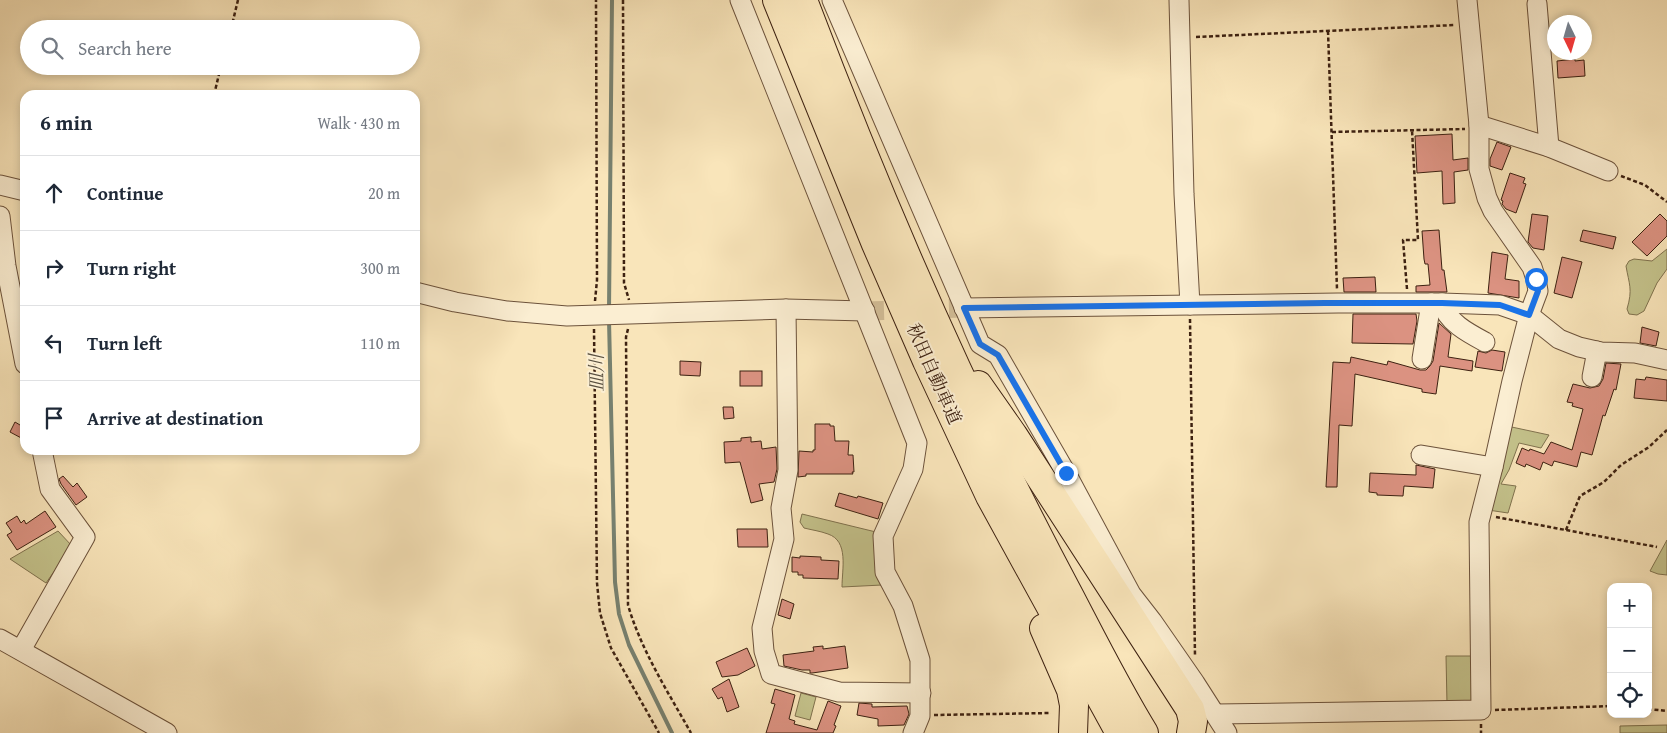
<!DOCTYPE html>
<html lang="en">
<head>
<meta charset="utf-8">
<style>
	body { margin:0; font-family:"Gentium Book Plus","Noto Serif JP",serif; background:#f2f2f3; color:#1f2937 }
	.controls { position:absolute; right:15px; bottom:15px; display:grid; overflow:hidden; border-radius:10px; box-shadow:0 2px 8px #0003 }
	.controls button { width:45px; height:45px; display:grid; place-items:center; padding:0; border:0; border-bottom:1px solid #e0e1e3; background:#fff; color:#1f2937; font:25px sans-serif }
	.compass { position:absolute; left:1547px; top:15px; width:45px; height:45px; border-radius:50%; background:#fff; box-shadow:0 2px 8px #0003; rotate:175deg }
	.stop { position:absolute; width:15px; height:15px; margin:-11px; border:4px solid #1a73e8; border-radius:50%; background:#fff }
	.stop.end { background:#1a73e8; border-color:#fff; box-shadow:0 1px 5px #0008 }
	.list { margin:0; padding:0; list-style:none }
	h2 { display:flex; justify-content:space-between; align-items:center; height:65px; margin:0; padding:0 20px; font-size:21px }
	h2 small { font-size:16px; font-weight:400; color:#747a83 }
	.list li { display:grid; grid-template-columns:32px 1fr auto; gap:15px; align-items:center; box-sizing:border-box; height:75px; padding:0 20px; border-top:1px solid #e0e1e3 }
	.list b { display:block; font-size:19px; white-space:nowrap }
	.list em { font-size:16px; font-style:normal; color:#747a83 }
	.icon { flex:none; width:28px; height:28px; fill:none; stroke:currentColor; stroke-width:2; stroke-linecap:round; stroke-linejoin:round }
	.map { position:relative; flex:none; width:1667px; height:733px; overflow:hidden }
	.search { position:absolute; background:#fff; box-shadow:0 2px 8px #0003; left:20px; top:20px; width:400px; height:55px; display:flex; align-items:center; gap:12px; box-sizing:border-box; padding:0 18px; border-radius:28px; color:#747a83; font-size:19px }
	.panel { position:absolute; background:#fff; box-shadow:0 2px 8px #0003; left:20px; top:90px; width:400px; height:365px; border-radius:15px }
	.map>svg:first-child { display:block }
	.green { fill:#c4c28b; stroke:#80724e }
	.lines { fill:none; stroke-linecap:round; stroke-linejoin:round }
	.stream { stroke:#77806f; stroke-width:4 }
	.building { fill:#db9281; stroke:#3d2111 }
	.minor-tunnel { stroke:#d3be98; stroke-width:19; stroke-dasharray:19 9; stroke-linecap:butt }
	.minor-casing { stroke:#6c523b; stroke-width:21 }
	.highway-casing { stroke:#3d2111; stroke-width:30 }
	.path { stroke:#3d2111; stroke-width:2.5; stroke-dasharray:4 2.5; stroke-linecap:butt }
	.minor { stroke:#fbeed2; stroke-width:19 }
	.highway { stroke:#f9e5ba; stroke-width:28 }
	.route { stroke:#1a73e8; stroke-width:6 }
	.labels { text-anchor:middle; stroke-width:4; stroke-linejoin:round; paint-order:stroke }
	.street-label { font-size:18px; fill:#3d2111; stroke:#fbeed2 }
	.water-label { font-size:19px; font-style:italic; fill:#5a5040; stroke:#fbeed2 }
</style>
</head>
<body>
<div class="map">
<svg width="1667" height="733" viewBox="0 0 1667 733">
	<rect width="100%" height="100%" fill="#f9e5ba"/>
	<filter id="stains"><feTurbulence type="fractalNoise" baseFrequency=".004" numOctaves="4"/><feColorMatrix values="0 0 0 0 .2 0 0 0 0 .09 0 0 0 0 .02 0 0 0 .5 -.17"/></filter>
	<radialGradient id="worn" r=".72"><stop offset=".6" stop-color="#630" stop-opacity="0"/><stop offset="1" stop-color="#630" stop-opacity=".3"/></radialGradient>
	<g class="green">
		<path d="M1667 249V269L1657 283 1644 311 1637 315 1629 314 1627 309C1633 289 1629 284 1626 266L1629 261 1634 259 1652 261Z"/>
		<polygon points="1507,426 1549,435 1541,448 1519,443 1509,470 1501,484 1516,486 1508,513 1488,510"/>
		<path d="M802 514 876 532 882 585 842 587C842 569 849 541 828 534 820 531 812 530 804 528L800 522Z"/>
		<polygon points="58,531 72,546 46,583 10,559"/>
		<polygon points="1667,540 1667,575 1658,574 1650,571"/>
		<polygon points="1446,656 1473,656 1474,703 1447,704"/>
		<polygon points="801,693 816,697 810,720 795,716"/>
		<polygon points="1667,725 1667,733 1620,733 1620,726"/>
	</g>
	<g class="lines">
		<g class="stream">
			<polyline points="609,310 612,0"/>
			<polyline points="609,320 615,582 619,614 629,645 672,733"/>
		</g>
	</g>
	<g class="building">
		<polygon points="1575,59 1575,61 1584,60 1585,76 1558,78 1557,61"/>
		<polygon points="1452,134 1453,160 1468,158 1468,170 1454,172 1455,203 1443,204 1442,171 1417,173 1415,136"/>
		<polygon points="1497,142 1511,147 1502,170 1490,166 1490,159"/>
		<polygon points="1510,173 1525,178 1523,183 1526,184 1516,213 1506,209 1502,204 1503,201 1501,200"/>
		<polygon points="1532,214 1548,216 1544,250 1533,248 1528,242"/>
		<polygon points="1660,214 1667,221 1667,236 1647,256 1632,242"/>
		<polygon points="1439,230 1442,270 1444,270 1447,292 1416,292 1416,286 1430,285 1428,264 1425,264 1424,259 1422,231"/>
		<polygon points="1583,230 1616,237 1613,249 1580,241"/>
		<polygon points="1492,252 1508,255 1505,279 1519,281 1519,298 1488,293"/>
		<polygon points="1562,257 1582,262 1572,298 1554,293"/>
		<polygon points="1375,277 1376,292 1344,292 1343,278"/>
		<polygon points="1353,314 1416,314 1417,321 1413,344 1352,343"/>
		<polygon points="1439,323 1451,334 1448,357 1473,361 1472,371 1440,366 1436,394 1422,392 1422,389 1355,374 1352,426 1339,425 1337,487 1326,487 1333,362 1350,363 1351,357 1387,365 1388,361 1420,370 1426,370 1430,366 1433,361"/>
		<polygon points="1642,327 1659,332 1656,346 1640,343"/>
		<polygon points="1492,350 1505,352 1502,371 1475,367 1478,351 1486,353"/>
		<polygon points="680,361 701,362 700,376 680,375"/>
		<polygon points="1606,363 1621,364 1616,390 1614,389 1605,416 1603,415 1592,455 1581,452 1577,467 1554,461 1552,466 1543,462 1540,470 1526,464 1525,467 1516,463 1522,448 1529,451 1530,449 1544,454 1551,442 1572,450 1583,409 1572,406 1573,403 1567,402 1573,384 1590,388 1599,386 1603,379"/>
		<rect x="740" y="371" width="22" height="15"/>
		<polygon points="1646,377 1667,380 1667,401 1634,398 1636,379 1645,380"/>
		<polygon points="723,407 733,407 734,418 724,419"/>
		<polygon points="15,422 25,428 25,440 10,432"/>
		<polygon points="815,424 830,424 830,426 834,426 835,441 849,441 848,455 853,455 854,472 852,472 853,474 806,474 806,476 798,477 799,451 813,452 813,450 815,450"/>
		<polygon points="751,437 751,442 761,441 762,449 776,447 777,469 774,482 759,484 763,500 751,503 740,462 725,463 724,442 741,441 741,438"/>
		<polygon points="1416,465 1435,469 1433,488 1404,486 1403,496 1377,495 1377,493 1369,492 1370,473 1416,475"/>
		<polygon points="63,476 73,487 77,483 87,497 76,505 61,484 59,479"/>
		<polygon points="839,493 857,498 858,496 883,503 878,519 835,506"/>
		<polygon points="45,511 56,527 17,550 7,535 12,532 6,523 17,516 21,523 24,520 26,524"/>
		<polygon points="737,529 767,529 768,547 738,547"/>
		<polygon points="800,556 821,557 821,560 839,561 838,579 803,578 803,575 798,575 798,572 792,572 792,557 800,558"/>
		<polygon points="782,599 794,604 790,619 778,615"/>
		<polygon points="823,646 823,649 845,646 848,668 812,673 810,673 810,670 802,670 784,666 783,655 814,651 813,647"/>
		<polygon points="747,648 755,666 738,675 722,677 716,662"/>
		<polygon points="729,679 739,707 727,712 722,697 718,699 712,689"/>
		<polygon points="775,689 795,695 789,719 795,721 794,724 817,730 828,701 841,706 834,725 836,726 833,733 766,733 775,704 771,703"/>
		<polygon points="859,703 872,704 872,707 907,706 909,714 904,725 878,726 878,719 857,715"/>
	</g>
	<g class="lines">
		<polyline class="minor-tunnel" points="865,311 964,308"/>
		<defs>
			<g id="minor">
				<polyline points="740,0 917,443 913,469 883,536 885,572 903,606 920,660 920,716 913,733"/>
				<polyline points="832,0 980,344 998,355 1066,473 1131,594 1152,621 1195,683 1227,733"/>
				<polyline points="1179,0 1184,194 1190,305"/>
				<polyline points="1537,4 1549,147"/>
				<polyline points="1479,125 1549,147 1608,171"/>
				<polyline points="0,185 25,191"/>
				<polyline points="0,216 6,266 25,364"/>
				<polyline points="415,292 455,302 507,311 567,316 786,309 865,311"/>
				<path d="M1442 303C1447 322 1468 333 1485 342"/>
				<polyline points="964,308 1338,303 1442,303 1500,305 1529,315 1559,339 1579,347 1601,352 1635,353 1667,360"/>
				<polyline points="786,309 788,470 781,508 784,539 762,628 764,651 771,674 839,692 921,693"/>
				<polyline points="1422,359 1431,303"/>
				<polyline points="1592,377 1597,351"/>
				<polyline points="1421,455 1493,467"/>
				<polyline points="0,639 167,733"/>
				<polyline points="21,650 85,537 50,489 42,450"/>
				<polyline points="1216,714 1481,710 1479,522 1493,467 1512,381 1529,315 1538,291 1536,279 1532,267 1493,211 1487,198 1479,169 1479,125 1467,0"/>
			</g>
			<g id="highway">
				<polyline points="777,0 876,244 927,361 990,496 1120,733"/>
				<path d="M803 0C880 204 967 405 1070 597 1094 643 1117 689 1144 733"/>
				<polyline points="978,385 1013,435 1190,709 1193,721 1191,733"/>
				<polyline points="1044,628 1071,690 1074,705 1073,733"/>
			</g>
		</defs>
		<use href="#minor" class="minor-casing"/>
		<use href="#highway" class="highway-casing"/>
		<g class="path">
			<polyline points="623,0 624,283 629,300"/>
			<polyline points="231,29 238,0"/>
			<polyline points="1328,31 1337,289"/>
			<polyline points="1196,37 1455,25"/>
			<polyline points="214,95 221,66"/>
			<polyline points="1332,132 1465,129"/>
			<polyline points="1621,176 1645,185 1667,202"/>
			<polyline points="1407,289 1403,240 1418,240 1412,130"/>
			<polyline points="595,301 597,280 596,0"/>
			<polyline points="1190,319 1195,656"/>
			<polyline points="594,329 597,583 600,613 611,648 659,733"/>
			<path d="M628 329 626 337 628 605C641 650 668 692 691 733"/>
			<polyline points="1496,517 1657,547"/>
			<polyline points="1566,530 1580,496 1604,482 1621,465 1649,447 1667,430"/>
			<polyline points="1648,709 1667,711"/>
			<polyline points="1495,710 1611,706"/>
			<polyline points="934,715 1051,713"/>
			<polyline points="1481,724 1481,733"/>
		</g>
		<use href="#minor" class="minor"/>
		<use href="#highway" class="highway"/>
	</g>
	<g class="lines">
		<polyline class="route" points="1066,473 998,355 980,344 964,308 1325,303 1442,303 1500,305 1529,315 1538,291 1536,279"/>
	</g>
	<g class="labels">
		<g class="street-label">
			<text transform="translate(934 374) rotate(66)" y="6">秋田自動車道</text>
		</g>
		<g class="water-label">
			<text transform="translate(596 373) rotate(-91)" y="7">皿川</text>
		</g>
	</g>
	<rect width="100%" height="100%" filter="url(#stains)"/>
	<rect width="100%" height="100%" fill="url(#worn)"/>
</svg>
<div class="controls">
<button>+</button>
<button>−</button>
<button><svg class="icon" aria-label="locate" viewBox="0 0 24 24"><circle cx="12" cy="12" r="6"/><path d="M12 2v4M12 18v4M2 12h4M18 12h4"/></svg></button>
</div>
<svg class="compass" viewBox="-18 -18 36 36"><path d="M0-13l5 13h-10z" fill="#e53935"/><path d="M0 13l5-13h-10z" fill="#747a83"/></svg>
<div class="stop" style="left:1536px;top:279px"></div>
<div class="stop end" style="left:1066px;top:473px"></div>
<div class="search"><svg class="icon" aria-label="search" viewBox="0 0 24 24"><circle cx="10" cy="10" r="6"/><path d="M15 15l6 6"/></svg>Search here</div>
<section class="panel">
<h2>6 min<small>Walk · 430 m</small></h2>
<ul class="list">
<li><svg class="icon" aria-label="ahead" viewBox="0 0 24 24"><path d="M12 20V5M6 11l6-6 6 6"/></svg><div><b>Continue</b></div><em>20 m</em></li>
<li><svg class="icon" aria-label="right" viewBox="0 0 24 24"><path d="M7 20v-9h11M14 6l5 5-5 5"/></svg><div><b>Turn right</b></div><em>300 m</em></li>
<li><svg class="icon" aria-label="left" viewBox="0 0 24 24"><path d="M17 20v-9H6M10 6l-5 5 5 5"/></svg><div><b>Turn left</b></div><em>110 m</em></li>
<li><svg class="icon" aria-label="arrive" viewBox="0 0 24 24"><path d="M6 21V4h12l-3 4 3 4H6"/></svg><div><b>Arrive at destination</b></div></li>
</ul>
</section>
</div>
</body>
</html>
